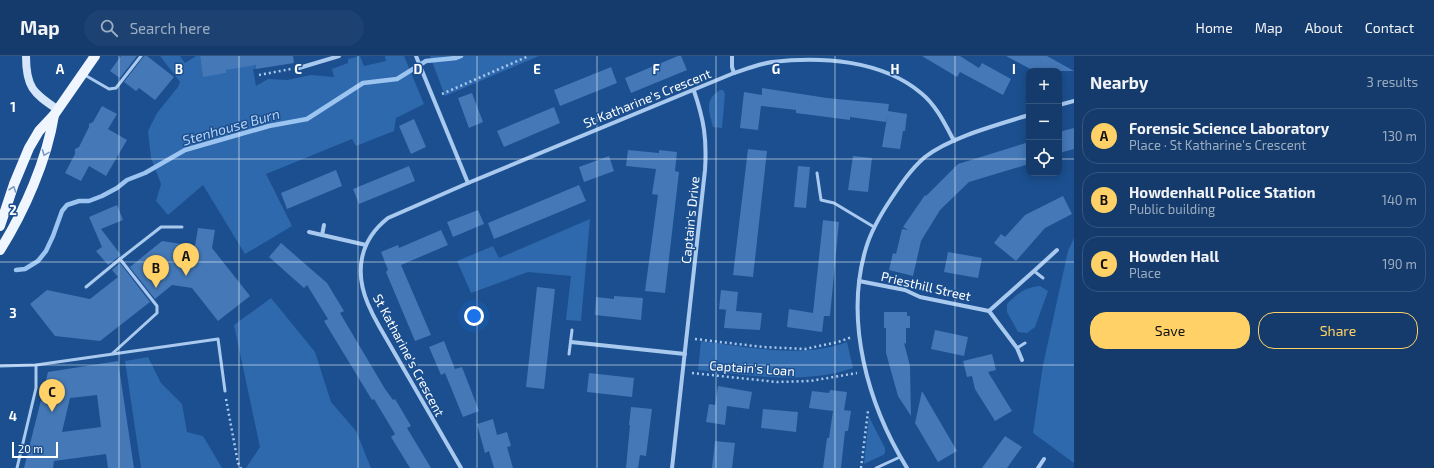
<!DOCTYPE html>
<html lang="en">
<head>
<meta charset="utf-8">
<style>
	body { margin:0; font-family:"Exo 2",sans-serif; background:#1d4271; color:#f1f3f6 }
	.controls { position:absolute; right:12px; top:12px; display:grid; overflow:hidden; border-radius:8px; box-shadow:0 2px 10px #0003 }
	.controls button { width:36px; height:36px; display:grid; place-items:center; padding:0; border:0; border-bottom:1px solid #33557e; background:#143b6b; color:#f1f3f6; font:20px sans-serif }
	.scale { position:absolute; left:12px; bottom:10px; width:46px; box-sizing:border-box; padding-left:4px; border:2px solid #fff; border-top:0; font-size:11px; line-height:14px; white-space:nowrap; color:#fff; -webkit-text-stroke:3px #1b4f8f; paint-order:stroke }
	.you { position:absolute; left:474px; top:260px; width:14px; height:14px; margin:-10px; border:3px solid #fff; border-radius:50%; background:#1a73e8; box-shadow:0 0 0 6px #1a73e833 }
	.badge { display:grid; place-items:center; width:26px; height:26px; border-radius:50%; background:#ffd166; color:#111; font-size:13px; font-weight:700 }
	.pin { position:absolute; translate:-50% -33px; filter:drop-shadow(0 1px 2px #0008) }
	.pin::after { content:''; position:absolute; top:21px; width:14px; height:12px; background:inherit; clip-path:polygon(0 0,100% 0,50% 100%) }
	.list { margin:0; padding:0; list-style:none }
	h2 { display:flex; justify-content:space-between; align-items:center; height:52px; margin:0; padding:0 16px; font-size:17px }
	h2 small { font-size:13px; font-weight:400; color:#9dadc1 }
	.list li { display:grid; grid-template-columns:26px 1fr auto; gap:12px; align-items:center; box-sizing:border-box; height:56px; margin:0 8px 8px; padding:0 8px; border:1px solid #33557e; border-radius:16px }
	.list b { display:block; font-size:15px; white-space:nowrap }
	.list p { margin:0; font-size:13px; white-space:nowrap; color:#9dadc1 }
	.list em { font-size:13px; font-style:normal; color:#9dadc1 }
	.actions { display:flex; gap:8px; padding:12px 16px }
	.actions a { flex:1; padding:9px 0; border:1px solid #ffd166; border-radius:16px; text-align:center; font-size:14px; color:#ffd166 }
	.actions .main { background:#ffd166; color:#111 }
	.icon { flex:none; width:22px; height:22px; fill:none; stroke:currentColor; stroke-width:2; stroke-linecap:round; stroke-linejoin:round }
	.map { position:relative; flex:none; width:1074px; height:412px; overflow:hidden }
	header { display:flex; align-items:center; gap:24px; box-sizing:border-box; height:56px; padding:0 20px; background:#143b6b; border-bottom:1px solid #33557e }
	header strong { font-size:19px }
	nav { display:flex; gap:22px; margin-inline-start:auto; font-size:14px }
	.search { width:280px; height:36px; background:#1d4271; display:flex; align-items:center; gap:10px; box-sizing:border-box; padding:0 14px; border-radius:22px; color:#9dadc1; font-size:15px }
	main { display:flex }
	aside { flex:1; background:#143b6b }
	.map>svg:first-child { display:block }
	.green { fill:#2e69ad }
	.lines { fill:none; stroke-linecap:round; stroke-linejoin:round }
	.stream { stroke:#9cc4f0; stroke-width:4.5 }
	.building { fill:#4478b7; fill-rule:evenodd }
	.path { stroke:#a9c9ee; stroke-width:2.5; stroke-dasharray:2 3; stroke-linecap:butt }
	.lane { stroke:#a9c9ee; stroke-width:3 }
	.street { stroke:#a9c9ee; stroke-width:4 }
	.secondary { stroke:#d6e6fa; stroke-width:8 }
	.primary { stroke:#f0f6ff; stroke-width:10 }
	.oneway { stroke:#7b9ac1 }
	.grid { fill:none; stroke:#fff; stroke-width:1; stroke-opacity:0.55 }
	.labels { text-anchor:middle; stroke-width:3; stroke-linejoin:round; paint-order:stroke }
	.street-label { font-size:13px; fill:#fff; stroke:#1b4f8f }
	.water-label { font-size:14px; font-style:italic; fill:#b5d3f5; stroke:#1b4f8f }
	.grid-label { font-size:13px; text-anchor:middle; font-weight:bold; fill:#fff; stroke:#1b4f8f; stroke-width:3; stroke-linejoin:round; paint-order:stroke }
</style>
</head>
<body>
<header>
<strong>Map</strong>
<div class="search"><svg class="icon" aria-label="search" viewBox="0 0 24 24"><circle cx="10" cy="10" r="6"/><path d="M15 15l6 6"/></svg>Search here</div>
<nav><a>Home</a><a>Map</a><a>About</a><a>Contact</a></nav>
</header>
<main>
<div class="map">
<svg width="1074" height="412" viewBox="0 0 1074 412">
	<rect width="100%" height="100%" fill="#1b4f8f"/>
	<g class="green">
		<polygon points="160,0 180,0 185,7 196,0 200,0 203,20 226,17 226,14 255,0 256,13 253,13 256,30 268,23 287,24 311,19 334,21 332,13 348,7 348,3 360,0 364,10 386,5 385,0 404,0 424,48 396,62 394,75 356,90 352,83 266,118 292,170 245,198 203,129 168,159 156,145 161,128 151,102 148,75 157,57 178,31 180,26"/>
		<polygon points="430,0 539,0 445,40"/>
		<path d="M720 34H723L725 38 722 72 713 71C709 55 704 44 720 34Z"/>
		<polygon points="590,163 581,265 566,264 571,220 528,216 471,237 457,205 493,190 499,202"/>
		<polygon points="1074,182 1074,407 1033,377 1043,309 1068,195"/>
		<path d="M1040 230 1048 235 1035 271 1027 277 1018 276 1007 256V248C1018 237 1024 232 1040 230Z"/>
		<polygon points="271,242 315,296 331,346 356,375 371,412 246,412 260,391 234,269"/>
		<path d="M701 285C746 291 803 303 847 286L853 312C803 329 749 319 698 314Z"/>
		<polygon points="148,301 161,327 182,348 187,376 203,380 222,412 141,412 125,305"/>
		<polygon points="869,361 885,392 885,397 883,399 864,408"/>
	</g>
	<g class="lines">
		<polyline class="stream" points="16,214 25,213 38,205 46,195 53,180 62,155 67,149 79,145 89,145 102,140 117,132 127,124 145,117 185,94 269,70 307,63 363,27 397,23 426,5 456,2 461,0"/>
	</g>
	<g class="building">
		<polygon points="121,0 137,0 120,22 110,15"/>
		<polygon points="144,0 147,0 174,21 155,44 139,32 136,35 124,26"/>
		<polygon points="200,0 293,0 294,7 256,13 256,9 226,14 226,17 203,21"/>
		<polygon points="678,0 681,0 687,14 631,37 625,22"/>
		<polygon points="922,0 960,0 979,12 982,7 1011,23 1003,39 960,16 957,21"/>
		<polygon points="1006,0 1047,0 1074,15 1034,15"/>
		<polygon points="611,11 617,27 560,50 554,34"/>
		<polygon points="762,32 827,42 889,48 888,55 907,58 905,75 903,75 900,93 882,91 888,56 886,66 850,61 850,64 796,57 796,54 761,50 758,74 740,72 744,36 762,39"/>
		<polygon points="472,37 483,66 469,72 458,42"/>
		<polygon points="102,50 117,58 108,73 127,84 106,120 89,110 81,125 65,117 75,98 75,93 79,91 89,71 89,68 93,66"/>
		<polygon points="554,51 560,67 504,91 497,75"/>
		<polygon points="414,63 426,91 411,98 399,70"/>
		<polygon points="1074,72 1074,93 1059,97 1059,76"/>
		<polygon points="1029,86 1029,108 969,126 940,154 921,185 913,220 889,214 893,197 896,198 902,173 908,174 903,171 925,139 926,140 958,108"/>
		<polygon points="748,93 767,95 753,221 733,219"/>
		<polygon points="628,94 659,97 659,94 677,96 675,115 679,116 665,237 645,235 658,139 652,138 656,113 626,110"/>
		<polygon points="609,100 614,115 584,126 579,111"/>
		<polygon points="853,100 872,102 868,136 848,134"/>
		<polygon points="409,110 415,125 359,148 353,133"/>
		<polygon points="798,110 810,111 806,152 794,151"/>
		<polygon points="336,114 342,130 287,153 281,137"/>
		<polygon points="579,129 586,145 494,183 488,167"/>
		<polygon points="1063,140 1072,158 1045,172 1016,205 994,187 1001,178 1005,181 1025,159"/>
		<polygon points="117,149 123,164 101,173 121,199 108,209 96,195 102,191 89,161"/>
		<polygon points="478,154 484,168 453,181 447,166"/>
		<polygon points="823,164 839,166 830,260 824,260 822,276 787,271 789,253 813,257"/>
		<polygon points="198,172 215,174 212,192 250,240 218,265 192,232 172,229 155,243 124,204 130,211 162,185 195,190"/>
		<polygon points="441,174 448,189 401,209 431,279 415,285 386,216 388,214 381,196 398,189 399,192"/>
		<polygon points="281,187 327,227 344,255 340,257 385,333 393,344 395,343 411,370 407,372 431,412 410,412 391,381 395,378 374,343 372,344 324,265 328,263 307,229 304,232 269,201"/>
		<polygon points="948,196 982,202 978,222 944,216"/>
		<polygon points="120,207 150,246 100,285 55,280 30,248 47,234 90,243 118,221 112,214"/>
		<polygon points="537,231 555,233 544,333 526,331"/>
		<polygon points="721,234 738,236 736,255 762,257 760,274 724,272 726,254 728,254 719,253"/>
		<polygon points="614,240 643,242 641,264 595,259 596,241 614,243"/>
		<polygon points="884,256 907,256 907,260 910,260 910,272 906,272 906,288 904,287 910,310 911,360 898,340 886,297 886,272 884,272"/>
		<polygon points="935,274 968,281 964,300 931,293"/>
		<polygon points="444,285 455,313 462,311 479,355 463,361 445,317 441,319 429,291"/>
		<polygon points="992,298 996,314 988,316 1012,355 995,365 975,333 972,320 967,321 963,305"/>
		<path d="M118 305 134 412H108L106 398 54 405 53 412H24L48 316ZM97 339 101 371 62 376 70 342Z"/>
		<polygon points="589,317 634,322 632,341 587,336"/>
		<polygon points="718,330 752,336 749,353 727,350 725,369 706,366 709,348 715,349"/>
		<polygon points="830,334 847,336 844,354 851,355 848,375 845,375 841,412 823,412 827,382 829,382 833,355 809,352 812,335 829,337"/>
		<polygon points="922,335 957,395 938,406 915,367"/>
		<polygon points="631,351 652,353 646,400 640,399 638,412 626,412 630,369 629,369"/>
		<polygon points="763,353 798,356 796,376 761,372"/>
		<polygon points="493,363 497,379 507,376 511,390 507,391 513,412 494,412 489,395 485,397 477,368"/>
		<polygon points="1005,380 1022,391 1007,412 982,412"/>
		<polygon points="715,385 735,387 732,412 712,412"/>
	</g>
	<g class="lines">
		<g class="path">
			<polyline points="259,19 291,13"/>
			<polyline points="442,38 529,0"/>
			<polyline points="695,283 763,291 805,293 838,286 852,281"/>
			<polyline points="692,317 777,326 810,325 857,317"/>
			<polyline points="226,343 238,407 241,412"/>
			<polyline points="861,412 868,355"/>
		</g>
		<g class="lane">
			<polyline points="83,18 109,33 116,32 141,0"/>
			<polyline points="817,117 821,144 834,147 874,171"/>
			<polyline points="1034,215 1043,222"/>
			<polyline points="86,231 120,203"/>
			<polyline points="1017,292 1025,287"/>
			<polyline points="113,297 157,257 157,250 120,203 161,171 182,171"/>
			<polyline points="569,298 572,274"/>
			<polyline points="0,310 36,309 218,283 225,335"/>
			<polyline points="17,412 36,332 36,309"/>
			<polyline points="876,412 900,401"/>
		</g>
		<g class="street">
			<polyline points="416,0 468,127"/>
			<polyline points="732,0 732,11 734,17"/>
			<polyline points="299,12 339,0"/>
			<polyline points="1059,49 1074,45"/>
			<polyline points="309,176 366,189"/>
			<polyline points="322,179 324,169"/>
			<polyline points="859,225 905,234 920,241 989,255"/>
			<polyline points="571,286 685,298"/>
			<polyline points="1022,304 1017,292 989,255 1034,215 1057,194"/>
			<path d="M461 412 379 270C375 263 371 255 368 248 354 215 360 184 388 162L468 127 734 17C746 13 759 8 772 6 821 0 882 4 921 37 936 49 945 68 954 85"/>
			<path d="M672 412 705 114C707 83 704 64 694 35"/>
			<path d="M907 412C868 349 844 265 866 192 871 175 881 158 891 143 901 128 911 113 925 101 951 81 997 69 1029 59"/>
			<polyline points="1038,412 1044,403"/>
		</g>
		<path class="secondary" d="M26 0C26 31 33 37 57 53"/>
		<g class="primary">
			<polyline points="0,170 14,128 29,92 39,75 54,59 95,0"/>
			<path d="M0 194C24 156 47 104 54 59"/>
		</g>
	</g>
	<defs><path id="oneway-chevron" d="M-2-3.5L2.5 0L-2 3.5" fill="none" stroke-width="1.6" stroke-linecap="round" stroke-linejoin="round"/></defs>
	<g class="oneway">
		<use href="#oneway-chevron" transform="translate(45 97) rotate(111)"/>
		<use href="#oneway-chevron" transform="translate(13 133) rotate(-71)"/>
	</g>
	<path class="grid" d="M119 0V412M239 0V412M358 0V412M477 0V412M597 0V412M716 0V412M835 0V412M955 0V412M0 103H1029M1059 103H1074M0 206H1074M0 309H1074"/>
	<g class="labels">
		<g class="street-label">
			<text transform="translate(647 42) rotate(-22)" y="5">St Katharine's Crescent</text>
			<text transform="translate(690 164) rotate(-84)" y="5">Captain's Drive</text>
			<text transform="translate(926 230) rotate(13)" y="5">Priesthill Street</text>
			<text transform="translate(409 299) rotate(62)" y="5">St Katharine's Crescent</text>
			<text transform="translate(752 312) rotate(4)" y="5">Captain's Loan</text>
		</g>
		<g class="water-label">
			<text transform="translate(231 71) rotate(-16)" y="5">Stenhouse Burn</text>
		</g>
	</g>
	<g class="grid-label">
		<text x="60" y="18">A</text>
		<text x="179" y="18">B</text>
		<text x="298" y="18">C</text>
		<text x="418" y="18">D</text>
		<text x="537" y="18">E</text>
		<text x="656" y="18">F</text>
		<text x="776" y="18">G</text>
		<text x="895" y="18">H</text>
		<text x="1014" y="18">I</text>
		<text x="13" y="56">1</text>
		<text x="13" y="159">2</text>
		<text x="13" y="262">3</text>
		<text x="13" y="365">4</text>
	</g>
</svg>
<div class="controls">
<button>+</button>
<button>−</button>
<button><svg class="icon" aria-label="locate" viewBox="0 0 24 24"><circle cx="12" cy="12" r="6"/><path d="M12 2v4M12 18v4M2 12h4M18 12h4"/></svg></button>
</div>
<div class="scale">20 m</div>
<div class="you"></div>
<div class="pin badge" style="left:186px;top:220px">A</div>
<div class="pin badge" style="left:156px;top:232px">B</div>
<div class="pin badge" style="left:52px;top:356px">C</div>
</div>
<aside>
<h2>Nearby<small>3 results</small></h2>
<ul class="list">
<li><span class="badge">A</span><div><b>Forensic Science Laboratory</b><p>Place · St Katharine's Crescent</p></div><em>130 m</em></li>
<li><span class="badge">B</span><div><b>Howdenhall Police Station</b><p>Public building</p></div><em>140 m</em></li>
<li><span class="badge">C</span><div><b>Howden Hall</b><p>Place</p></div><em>190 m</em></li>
</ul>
<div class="actions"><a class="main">Save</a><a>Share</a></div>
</aside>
</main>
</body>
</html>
